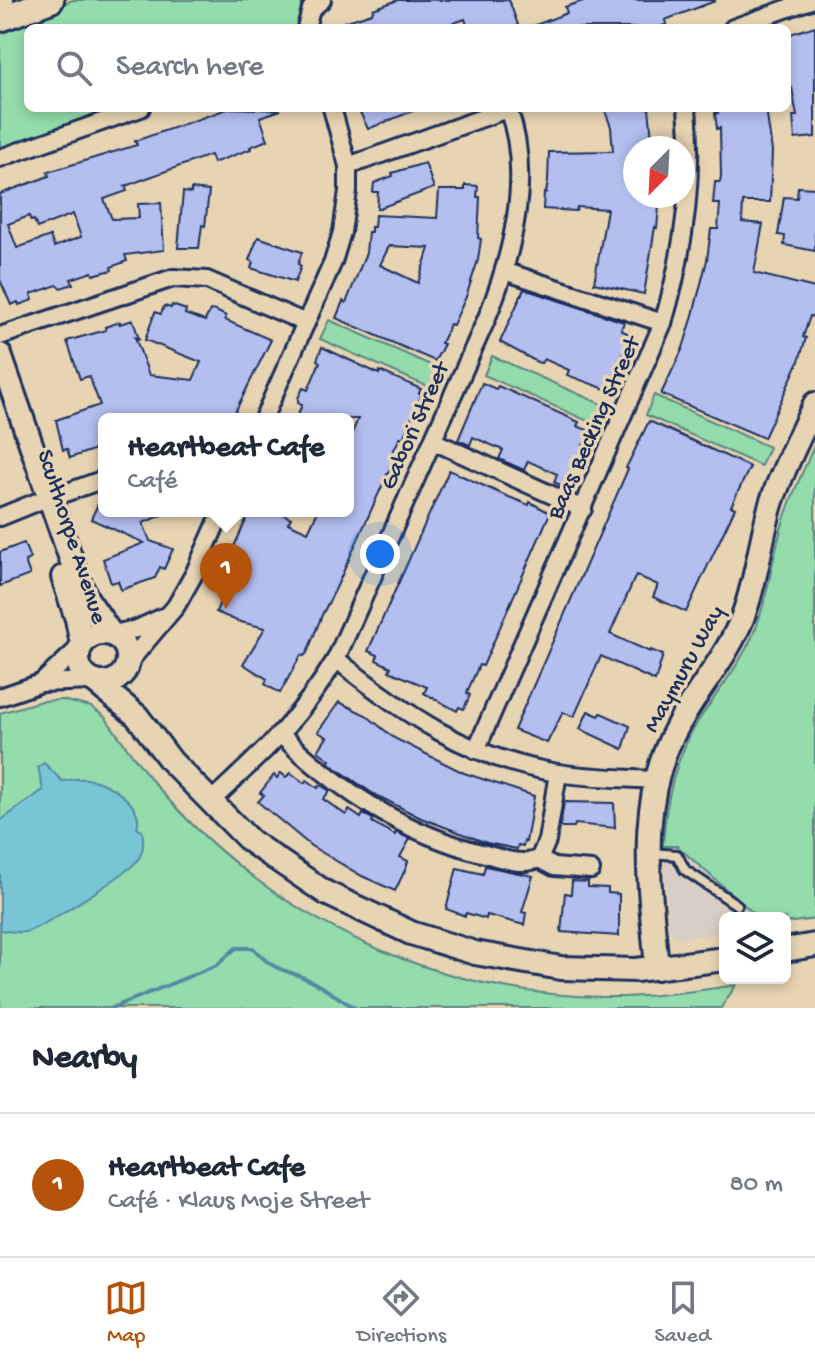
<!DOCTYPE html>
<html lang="en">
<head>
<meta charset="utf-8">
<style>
	body { margin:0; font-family:"Gochi Hand",sans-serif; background:#f2f2f3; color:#1f2937 }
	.controls { position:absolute; right:24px; bottom:24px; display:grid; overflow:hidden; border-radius:12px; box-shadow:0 4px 12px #0003 }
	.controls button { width:72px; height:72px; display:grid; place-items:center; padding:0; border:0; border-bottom:2px solid #e0e1e3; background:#fff; color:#1f2937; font:40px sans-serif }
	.compass { position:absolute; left:623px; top:136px; width:72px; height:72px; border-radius:50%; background:#fff; box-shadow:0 4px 12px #0003; rotate:204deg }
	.you { position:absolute; left:380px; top:554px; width:28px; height:28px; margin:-20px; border:6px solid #fff; border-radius:50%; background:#1a73e8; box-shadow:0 0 0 12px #1a73e833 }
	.badge { display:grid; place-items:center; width:52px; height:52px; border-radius:50%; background:#b45309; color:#fff; font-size:26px; font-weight:700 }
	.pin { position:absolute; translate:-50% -66px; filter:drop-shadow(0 2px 4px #0008) }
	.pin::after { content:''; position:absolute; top:42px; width:28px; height:24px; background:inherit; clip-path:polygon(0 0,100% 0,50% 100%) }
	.popup { position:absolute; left:98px; top:413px; width:256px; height:104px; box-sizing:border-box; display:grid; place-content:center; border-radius:12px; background:#fff; filter:drop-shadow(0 2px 6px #0005); font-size:26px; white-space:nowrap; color:#747a83 }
	.popup b { font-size:30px; color:#1f2937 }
	.popup::after { content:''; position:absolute; left:50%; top:100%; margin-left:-16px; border:16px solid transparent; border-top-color:#fff }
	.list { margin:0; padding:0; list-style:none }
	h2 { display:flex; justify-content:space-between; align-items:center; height:104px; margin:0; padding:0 32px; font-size:34px }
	h2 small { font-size:26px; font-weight:400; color:#747a83 }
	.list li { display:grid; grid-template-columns:52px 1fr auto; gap:24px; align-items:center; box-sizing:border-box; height:144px; padding:0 32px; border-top:2px solid #e0e1e3 }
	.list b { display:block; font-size:30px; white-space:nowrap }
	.list p { margin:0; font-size:26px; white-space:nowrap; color:#747a83 }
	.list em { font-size:26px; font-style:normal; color:#747a83 }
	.icon { flex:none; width:44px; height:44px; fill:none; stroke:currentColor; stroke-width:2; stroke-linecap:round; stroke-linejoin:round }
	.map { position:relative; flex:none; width:815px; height:1008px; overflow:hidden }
	.search { position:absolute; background:#fff; box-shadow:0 4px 12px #0003; left:24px; right:24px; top:24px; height:88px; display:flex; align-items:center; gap:20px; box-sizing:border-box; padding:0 28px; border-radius:12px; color:#747a83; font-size:30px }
	.sheet { height:248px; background:#fff }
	nav { display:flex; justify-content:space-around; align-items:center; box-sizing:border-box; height:112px; border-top:2px solid #e0e1e3; background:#fff; font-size:22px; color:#747a83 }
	nav a { display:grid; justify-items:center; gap:4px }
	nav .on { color:#b45309 }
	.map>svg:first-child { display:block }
	.built { fill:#d8cec5 }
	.green { fill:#94dcab; stroke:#588684; stroke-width:2 }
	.water { fill:#78c6d5; stroke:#538aa5; stroke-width:2 }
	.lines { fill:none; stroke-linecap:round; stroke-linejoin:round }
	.stream { stroke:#538aa5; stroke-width:4 }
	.building { fill:#b4bff0; stroke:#1b2f5e; stroke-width:2; fill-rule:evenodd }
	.lane-casing { stroke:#1b2f5e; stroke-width:14 }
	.street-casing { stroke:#1b2f5e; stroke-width:22 }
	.secondary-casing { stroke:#1b2f5e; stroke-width:28 }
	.primary-casing { stroke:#1b2f5e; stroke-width:30 }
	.lane { stroke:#e7d4b2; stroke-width:8 }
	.street { stroke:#e7d4b2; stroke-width:16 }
	.secondary { stroke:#e7d4b2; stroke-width:22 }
	.primary { stroke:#e7d4b2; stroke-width:24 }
	.labels { text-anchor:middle; stroke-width:7; stroke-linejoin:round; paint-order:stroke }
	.street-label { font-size:24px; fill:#1b2f5e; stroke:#e7d4b2 }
</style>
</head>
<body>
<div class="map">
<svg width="815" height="1008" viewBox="0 0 815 1008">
	<rect width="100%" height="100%" fill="#e7d4b2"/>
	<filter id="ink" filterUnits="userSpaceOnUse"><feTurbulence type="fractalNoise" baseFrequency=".0125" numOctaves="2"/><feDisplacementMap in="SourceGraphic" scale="16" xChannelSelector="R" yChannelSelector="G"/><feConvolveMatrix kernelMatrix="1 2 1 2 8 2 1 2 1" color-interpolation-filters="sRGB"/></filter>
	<g filter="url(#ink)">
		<polygon class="built" points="663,846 677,846 759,918 725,918 725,932 679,939 669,931"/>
		<g class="green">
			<polygon points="73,0 307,0 299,16 298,28 28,28 28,108 120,108 0,151 0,26"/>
			<polygon points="329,320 442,370 433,389 320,339"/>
			<polygon points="492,356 608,407 599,426 484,375"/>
			<polygon points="654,395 769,447 761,466 646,415"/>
			<path d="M815 444V919L785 923V918H759L677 846H663C665 803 675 759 697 723 717 692 741 664 755 630 767 601 770 571 778 541 786 507 801 476 815 444Z"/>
			<path d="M62 700 91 707 105 717C125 745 145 774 168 799 279 922 436 994 603 997 647 998 692 992 736 985L721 1008H0V713L41 701Z"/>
		</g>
		<path class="water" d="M44 763 62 781C70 780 79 778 87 779 107 781 145 805 137 828L142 831C144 842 144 851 137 861 129 872 39 930 25 932 18 933 8 931 0 930V821L43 790 38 767Z"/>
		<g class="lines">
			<path class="stream" d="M112 1008 217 965 236 948H253C277 974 282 967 309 980 325 988 340 999 355 1008"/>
		</g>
		<g class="building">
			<polygon points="398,0 509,0 519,28 468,28 465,19 439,28 332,28 332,26 372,13 373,9"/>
			<polygon points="586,0 714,0 715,1 665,20 667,24 658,28 528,28 567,13 565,7"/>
			<polygon points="815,26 815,137 795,139 793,116 797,116 792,88 787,89 787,35"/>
			<path d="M230 108 281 110 260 117 268 140 250 147 251 149 213 163 210 155 125 186 127 191 104 199 112 219 139 218 138 204 161 203 164 250 125 255 127 261 111 267 112 270 93 275 92 272 71 279 73 284 61 288 57 285 31 294 33 300 19 305 18 302 11 305 0 280V194L49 176 48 172 137 145 135 141ZM73 214 81 237 54 247 50 236 17 248 8 224 29 216 31 221 34 220 37 228Z"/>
			<polygon points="358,108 415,108 415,110 368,129"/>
			<polygon points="604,108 649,108 653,148 635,148 635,196 660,196 657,228 655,227 644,294 594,283 607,209 577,207 576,211 543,209 544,193 546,193 548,181 549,152 613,151 611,127"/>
			<polygon points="717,108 766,108 772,151 770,202 743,202 742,222 763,224 754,273 815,288 815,310 813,317 810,316 803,337 806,338 799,361 764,438 661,394 683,348 692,319 707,260 711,229 718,229 720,204 713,204 715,182 720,182 721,176 720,128 717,129 715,113 718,113"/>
			<polygon points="425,163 434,188 377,209 378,192 373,192 374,183 393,176 392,173"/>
			<path d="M465 185 478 186 477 197H480L478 238 481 239 478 260 466 297 453 325 450 324 441 343 444 344 435 361 336 318 343 301 346 303 366 253 368 232H371V227H374L375 215 437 218 439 190H465ZM389 246 429 248 418 283 380 265Z"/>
			<polygon points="798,187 815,188 815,251 784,245 785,236 778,235 784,197 797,198"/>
			<polygon points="191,189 209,191 205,226 202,225 199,248 178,248 183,192 191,193"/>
			<polygon points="258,237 302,252 298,264 301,266 295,282 251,268 253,262 249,260"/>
			<polygon points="524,289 624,322 621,330 631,335 608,390 567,375 569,370 544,359 541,363 537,362 500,342"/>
			<polygon points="172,305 186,310 185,314 205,321 210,310 216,311 226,316 225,320 271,340 235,412 230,419 104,419 104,446 70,458 67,449 63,450 56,420 100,405 89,376 80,379 67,341 106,330 105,327 120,322 120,324 133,320 139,339 135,337 149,375 193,380 201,362 145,340 155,312 161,314 164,306 171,308"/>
			<polygon points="322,347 379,374 380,371 421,389 419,393 422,394 403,438 400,437 391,456 393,457 392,464 336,588 322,615 307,653 304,656 301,655 280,693 265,684 267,679 243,664 265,628 237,621 216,612 226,587 219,584 219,580 250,511 276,511 291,518 288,523 308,532 318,511 348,511 348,442 358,419 296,419 302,405 298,403 298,398 303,388 308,390 320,362 317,360"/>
			<polygon points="482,383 496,389 498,386 579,422 577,426 590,431 564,487 554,482 557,474 528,461 524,470 499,459 503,450 473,437 470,445 458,440"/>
			<polygon points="649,421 750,467 731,506 735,508 686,612 653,597 658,585 636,575 610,634 650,652 651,650 663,655 655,681 601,656 574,717 563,712 547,743 514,730 628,469 626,468"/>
			<polygon points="449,470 504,495 529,505 530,502 550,513 483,666 479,665 468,690 467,693 470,695 464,709 459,707 457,711 424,693 427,687 389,671 391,667 376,660 378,655 368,651"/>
			<polygon points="104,491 104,511 172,511 143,523 150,541 173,549 164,569 160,567 155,578 121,590 118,581 111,583 103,559 144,543 91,519"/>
			<polygon points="24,543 30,559 25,561 30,575 0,586 0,552"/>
			<polygon points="339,702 366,715 394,738 464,773 534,796 526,842 524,841 523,846 518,845 517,849 487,843 421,818 372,793 333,766 328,762 330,760 318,751 327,737 318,732"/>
			<polygon points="588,711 599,716 601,713 630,726 623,749 580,729"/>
			<polygon points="281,773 286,777 291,773 304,783 307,780 318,788 320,785 330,791 323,799 346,815 349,810 361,818 363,814 373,819 372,822 395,835 396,832 410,839 400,857 408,861 406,868 395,891 362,876 311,846 258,802 264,795 260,793 274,775 277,778"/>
			<polygon points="564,802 614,803 615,828 575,824 574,827 560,827"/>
			<polygon points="485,866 533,876 522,912 526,913 524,925 487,915 486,919 466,913 465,916 446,909 457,868 483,874"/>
			<polygon points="572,881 588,882 588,887 608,888 608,893 619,894 619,936 561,932 565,893 571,894"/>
		</g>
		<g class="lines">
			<defs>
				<polyline id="lane" points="650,853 677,855 685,870 737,905"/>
				<g id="street">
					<polyline points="306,28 311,9 322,0"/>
					<polyline points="733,28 811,0"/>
					<polyline points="0,158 141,108"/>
					<polyline points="348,166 510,108"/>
					<polyline points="504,271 663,323"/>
					<polyline points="0,336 173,278 207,280 306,323"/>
					<polyline points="263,419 333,262 342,232 348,191 348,166 332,108"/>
					<polyline points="433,441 583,509"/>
					<polyline points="51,498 104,479"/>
					<polyline points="0,517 37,502"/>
					<polyline points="112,634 137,629 163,617"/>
					<path d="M336 659C404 714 469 759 558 773 590 778 623 778 656 780"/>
					<polyline points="128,663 176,606 194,574 222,511"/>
					<polyline points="41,683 81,646"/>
					<polyline points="0,697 41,683 92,681"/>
					<path d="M281 735C340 791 405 834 485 854 503 859 521 866 539 859L547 841 558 773"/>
					<path d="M476 750 663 323C684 252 694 181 687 108"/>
					<path d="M209 803C261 754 299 721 336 659L486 320C512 257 533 175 508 109"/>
					<polyline points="539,859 554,867 591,870"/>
				</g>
				<g id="secondary">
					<polyline points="0,355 78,579 87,599 111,634"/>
					<polyline points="63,577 77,619 82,644"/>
					<circle cx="103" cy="658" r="25"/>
					<polyline points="95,682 137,716 171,761 250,841 326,893 411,933 475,953 561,968 636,970 725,959"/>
					<polyline points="785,950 815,945"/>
					<path d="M657 968C650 885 635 802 678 725 699 687 728 656 743 616 757 580 760 541 771 504 782 470 800 436 815 404"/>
				</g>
				<g id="primary">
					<polyline points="0,0 1,0"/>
					<polyline points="0,19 51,0"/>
				</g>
			</defs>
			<use href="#lane" class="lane-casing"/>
			<use href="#street" class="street-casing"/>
			<use href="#secondary" class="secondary-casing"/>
			<use href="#primary" class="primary-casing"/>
			<use href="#lane" class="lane"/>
			<use href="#street" class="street"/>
			<use href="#secondary" class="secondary"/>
			<use href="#primary" class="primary"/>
		</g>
	</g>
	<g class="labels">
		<g class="street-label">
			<text transform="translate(413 425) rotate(-66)" y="8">Gabori Street</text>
			<text transform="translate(592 427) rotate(-66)" y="8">Baas Becking Street</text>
			<text transform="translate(74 536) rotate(72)" y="8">Sculthorpe Avenue</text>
			<text transform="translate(682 668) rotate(-61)" y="8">Maymuru Way</text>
		</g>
	</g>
</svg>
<div class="controls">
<button><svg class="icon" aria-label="layers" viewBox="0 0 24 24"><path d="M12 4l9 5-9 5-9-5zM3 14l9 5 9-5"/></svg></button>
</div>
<svg class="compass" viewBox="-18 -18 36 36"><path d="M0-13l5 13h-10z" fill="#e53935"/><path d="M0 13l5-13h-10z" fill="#747a83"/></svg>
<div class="you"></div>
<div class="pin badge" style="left:226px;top:609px">1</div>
<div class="popup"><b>Heartbeat Cafe</b>Café</div>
<div class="search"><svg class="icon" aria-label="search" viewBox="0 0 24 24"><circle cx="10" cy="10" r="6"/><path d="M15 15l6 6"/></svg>Search here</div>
</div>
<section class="sheet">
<h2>Nearby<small></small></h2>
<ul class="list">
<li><span class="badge">1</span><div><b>Heartbeat Cafe</b><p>Café · Klaus Moje Street</p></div><em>80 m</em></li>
</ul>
</section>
<nav>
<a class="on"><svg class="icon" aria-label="map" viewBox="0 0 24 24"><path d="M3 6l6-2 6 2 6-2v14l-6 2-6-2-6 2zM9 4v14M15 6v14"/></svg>Map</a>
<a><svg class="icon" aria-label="directions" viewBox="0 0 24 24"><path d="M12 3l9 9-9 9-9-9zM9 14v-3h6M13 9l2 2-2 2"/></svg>Directions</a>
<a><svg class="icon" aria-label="saved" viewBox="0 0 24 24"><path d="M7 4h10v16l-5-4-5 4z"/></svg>Saved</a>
</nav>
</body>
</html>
